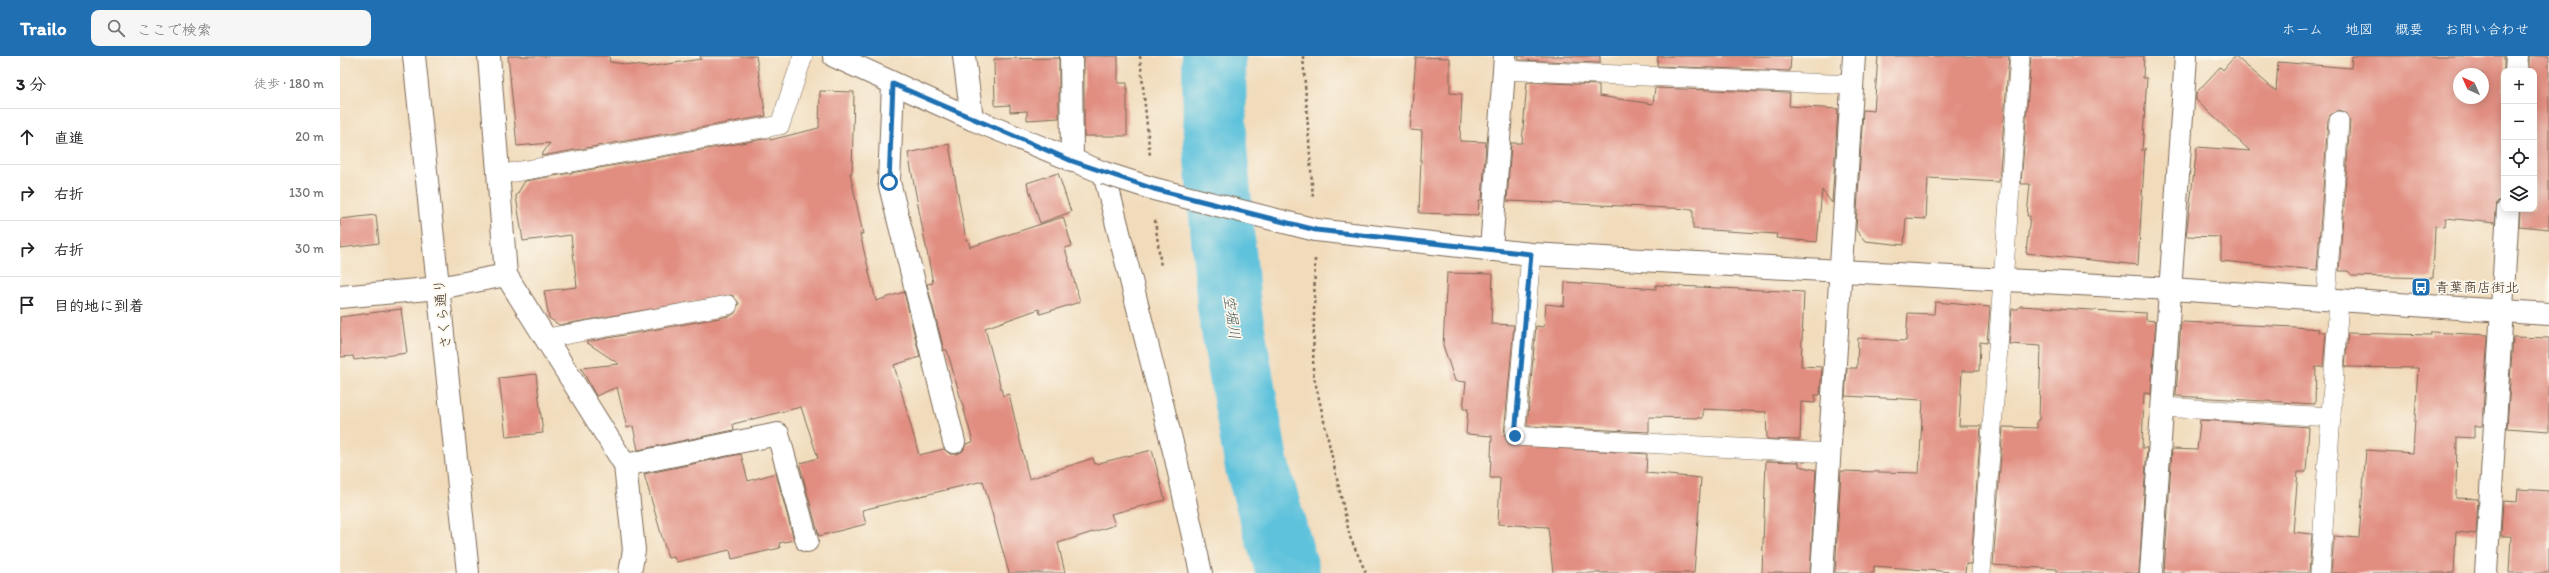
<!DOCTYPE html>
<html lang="ja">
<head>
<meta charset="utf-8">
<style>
	body { margin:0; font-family:Itim,"Klee One",sans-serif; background:#f6f6f6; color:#202124 }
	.controls { position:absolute; right:12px; top:12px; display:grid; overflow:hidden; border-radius:8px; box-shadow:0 2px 10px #0003 }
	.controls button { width:36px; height:36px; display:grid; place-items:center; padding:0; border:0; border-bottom:1px solid #e0e0e0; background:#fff; color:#202124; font:20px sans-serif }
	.compass { position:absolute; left:2113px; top:12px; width:36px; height:36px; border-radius:50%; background:#fff; box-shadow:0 2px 10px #0003; rotate:315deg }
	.stop { position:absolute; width:12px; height:12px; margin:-9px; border:3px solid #1f6fb2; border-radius:50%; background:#fff }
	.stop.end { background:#1f6fb2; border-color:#fff; box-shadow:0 1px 4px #0008 }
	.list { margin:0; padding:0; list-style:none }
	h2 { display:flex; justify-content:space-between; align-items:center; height:52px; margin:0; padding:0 16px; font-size:17px }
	h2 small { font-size:13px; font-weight:400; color:#757577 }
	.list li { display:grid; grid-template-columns:26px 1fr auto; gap:12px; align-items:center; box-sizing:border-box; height:56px; padding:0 16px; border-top:1px solid #e0e0e0 }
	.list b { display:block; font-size:15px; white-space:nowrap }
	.list em { font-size:13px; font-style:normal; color:#757577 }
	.icon { flex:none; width:22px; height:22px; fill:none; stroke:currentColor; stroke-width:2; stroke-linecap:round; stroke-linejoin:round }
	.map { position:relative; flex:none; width:2209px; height:517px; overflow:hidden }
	header { display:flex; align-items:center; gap:24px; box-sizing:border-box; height:56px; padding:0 20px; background:#1f6fb2; color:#fff }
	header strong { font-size:19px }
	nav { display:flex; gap:22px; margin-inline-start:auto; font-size:14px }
	.search { width:280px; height:36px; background:#f6f6f6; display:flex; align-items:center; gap:10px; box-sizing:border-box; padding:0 14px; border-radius:8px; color:#757577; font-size:15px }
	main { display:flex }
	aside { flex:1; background:#fff }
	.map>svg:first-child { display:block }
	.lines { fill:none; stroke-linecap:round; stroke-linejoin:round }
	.river { stroke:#5fc2dc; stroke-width:64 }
	.building { fill:#e18e81; fill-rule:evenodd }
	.lane-casing { stroke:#7b6855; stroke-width:20 }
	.street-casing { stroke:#7b6855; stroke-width:24 }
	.secondary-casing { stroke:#7b6855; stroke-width:24 }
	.path { stroke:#7b6855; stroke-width:2.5; stroke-dasharray:3 3; stroke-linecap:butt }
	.lane { stroke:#fff; stroke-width:19 }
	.street { stroke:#fff; stroke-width:22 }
	.secondary { stroke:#fff; stroke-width:22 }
	.street-bridge-casing { stroke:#7b6855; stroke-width:24; stroke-linecap:butt }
	.street-bridge { stroke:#fff; stroke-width:22 }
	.route { stroke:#1f6fb2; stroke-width:5 }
	.labels { text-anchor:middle; stroke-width:3.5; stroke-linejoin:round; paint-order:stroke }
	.poi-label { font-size:14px; fill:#3b2a1e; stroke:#fbf7ec; text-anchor:start }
	.street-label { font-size:14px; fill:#3b2a1e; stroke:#fbf7ec }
	.water-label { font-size:15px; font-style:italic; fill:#465857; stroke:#fbf7ec }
</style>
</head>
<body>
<header>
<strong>Trailo</strong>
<div class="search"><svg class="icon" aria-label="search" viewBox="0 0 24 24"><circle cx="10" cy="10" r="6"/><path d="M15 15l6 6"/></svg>ここで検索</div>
<nav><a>ホーム</a><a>地図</a><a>概要</a><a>お問い合わせ</a></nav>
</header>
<main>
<aside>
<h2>3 分<small>徒歩 · 180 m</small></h2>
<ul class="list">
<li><svg class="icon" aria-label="ahead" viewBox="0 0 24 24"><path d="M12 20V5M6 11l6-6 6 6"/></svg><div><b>直進</b></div><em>20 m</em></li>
<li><svg class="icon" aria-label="right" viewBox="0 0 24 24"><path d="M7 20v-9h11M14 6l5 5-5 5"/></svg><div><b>右折</b></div><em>130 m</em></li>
<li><svg class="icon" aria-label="right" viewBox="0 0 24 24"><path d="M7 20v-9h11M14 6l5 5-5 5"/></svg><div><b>右折</b></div><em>30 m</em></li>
<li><svg class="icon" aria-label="arrive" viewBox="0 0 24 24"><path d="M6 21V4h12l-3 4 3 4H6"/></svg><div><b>目的地に到着</b></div></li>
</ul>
</aside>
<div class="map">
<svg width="2209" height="517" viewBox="0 0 2209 517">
	<rect width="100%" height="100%" fill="#fbf7ec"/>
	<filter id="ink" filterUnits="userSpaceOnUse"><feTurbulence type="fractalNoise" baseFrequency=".025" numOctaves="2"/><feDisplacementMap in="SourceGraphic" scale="8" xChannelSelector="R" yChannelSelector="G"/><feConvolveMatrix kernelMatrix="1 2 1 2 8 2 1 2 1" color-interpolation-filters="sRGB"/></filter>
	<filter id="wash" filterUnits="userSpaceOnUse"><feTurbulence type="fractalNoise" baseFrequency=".012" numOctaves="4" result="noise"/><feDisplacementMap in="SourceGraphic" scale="16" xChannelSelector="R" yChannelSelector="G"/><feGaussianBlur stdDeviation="0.9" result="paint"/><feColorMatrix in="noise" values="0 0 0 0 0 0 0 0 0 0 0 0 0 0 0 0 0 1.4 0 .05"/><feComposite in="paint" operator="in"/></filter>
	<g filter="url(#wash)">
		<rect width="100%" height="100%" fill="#f1dbbb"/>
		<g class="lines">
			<polyline class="river" points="874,0 875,91 889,251 917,411 948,517"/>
		</g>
		<g id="blocks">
			<g class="building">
				<polygon points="168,0 269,0 270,6 308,11 361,3 360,0 416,0 426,60 201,100 210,87 177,90"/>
				<polygon points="744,0 778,0 778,27 787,27 787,80 744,80"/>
				<polygon points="1178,0 1260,0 1260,7 1179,4"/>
				<polygon points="1318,0 1451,0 1450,15 1317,10"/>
				<polygon points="1538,0 1669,0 1659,126 1588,122 1586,163 1566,162 1564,189 1525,185 1516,174 1523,54 1534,55"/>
				<polygon points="1691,0 1804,0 1803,22 1807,22 1802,95 1805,92 1798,209 1686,197 1690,160 1687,160 1690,128 1681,128"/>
				<path d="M1895 0 1936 35 1938 6 2011 12 2012 0H2164V141L2157 146 2155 167 2106 162 2105 171 2095 170 2093 222 2013 220 2008 215H1999L2010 66 2005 56 1999 54 1990 59 1988 64 1977 214 1881 205V181L1846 180 1857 91 1910 95 1856 44V37L1880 11 1883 14ZM2119 18H2143V42H2119Z"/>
				<polygon points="2189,0 2209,0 2209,173 2179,170 2180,153 2194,153 2194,15 2189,15"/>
				<polygon points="1076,1 1110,2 1110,37 1122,38 1120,85 1146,86 1142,144 1139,144 1138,159 1079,157 1082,75 1070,74"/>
				<polygon points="719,2 719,62 687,64 687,55 670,56 670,49 655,50 654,3"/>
				<polygon points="1187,26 1259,29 1259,40 1313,48 1315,32 1450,37 1449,50 1498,53 1492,147 1482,134 1477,186 1436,182 1437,178 1353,173 1353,153 1167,145 1171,87 1182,87"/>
				<polygon points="480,35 514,36 512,117 510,117 523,178 520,178 536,245 564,236 580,301 554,309 579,399 604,393 610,398 617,398 623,395 626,388 633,386 607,294 604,294 587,228 593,227 568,97 609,88 626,184 628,184 630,191 723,161 732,190 725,192 740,246 700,258 699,253 645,272 663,340 669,338 689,423 753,402 755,408 812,394 825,444 771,458 775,469 718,487 725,517 669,517 643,425 522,454 526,468 479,480 460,410 461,407 478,402 461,351 393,368 394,374 298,394 293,370 287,372 277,331 256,340 241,312 279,308 246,286 390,260 395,257 399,247 392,239 219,269 209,262 204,235 237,231 231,179 183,185 176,140 185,125 430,82 430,84 479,72"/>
				<polygon points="718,117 731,156 700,167 687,127"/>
				<polygon points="36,159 39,187 0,192 0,163"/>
				<polygon points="1107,217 1153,218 1151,268 1174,269 1164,379 1169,389 1307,398 1306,417 1361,422 1354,517 1213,517 1208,471 1158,468 1160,422 1150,422 1152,380 1126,378 1128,353 1123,353 1126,326 1115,325 1103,289"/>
				<polygon points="1225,226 1316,233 1316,229 1464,236 1461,310 1482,311 1480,339 1475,339 1475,347 1461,346 1460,384 1427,383 1426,356 1363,353 1363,362 1309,361 1309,376 1187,370 1196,270 1204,271 1206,248 1224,250"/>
				<polygon points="1595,246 1650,251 1647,287 1640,286 1639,315 1622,315 1619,370 1641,370 1631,508 1626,508 1625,517 1534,510 1534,517 1495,517 1501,415 1579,417 1583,344 1505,340 1507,312 1517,312 1518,282 1566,285 1568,257 1594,258"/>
				<polygon points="1680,250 1806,257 1806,264 1816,265 1811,338 1804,337 1802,392 1807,392 1799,517 1717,517 1717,513 1653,509 1663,371 1697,372 1697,364 1699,364 1701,290 1669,288 1672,253 1678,253"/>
				<polygon points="61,253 67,297 14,304 13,300 0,301 0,261"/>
				<polygon points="1841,266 1955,271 1979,273 1978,276 1986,276 1983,311 1976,311 1975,348 1836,340"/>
				<polygon points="2091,276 2148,279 2142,370 2134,370 2134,382 2117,381 2116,442 2138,443 2136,478 2116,476 2114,517 1991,517 1994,480 2019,482 2026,394 2073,397 2078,312 2005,311 2008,277 2091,279"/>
				<polygon points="2173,281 2209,282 2209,375 2167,372"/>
				<polygon points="196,318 203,377 166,381 159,322"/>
				<polygon points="1860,364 1969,371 1966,416 1958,416 1953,476 1972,478 1969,517 1824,517 1832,393 1857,394"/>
				<polygon points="401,398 408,425 436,417 454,484 439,487 440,492 392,503 390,494 336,506 334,501 328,502 304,418"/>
				<polygon points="1426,405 1459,406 1459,410 1476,414 1470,517 1422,517"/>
				<polygon points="2178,433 2209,435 2209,517 2169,517 2171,480 2161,480 2163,445 2177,446"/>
			</g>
		</g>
	</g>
	<g filter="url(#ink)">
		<use href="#blocks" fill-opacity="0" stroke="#7b6855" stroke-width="1"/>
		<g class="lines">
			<defs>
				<g id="lane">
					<polyline points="1164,14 1512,29"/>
					<polyline points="158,119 440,69 463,0"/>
					<polyline points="1191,198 1175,380 1489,397"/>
					<polyline points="1986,243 1999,65"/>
					<polyline points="207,282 388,249"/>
					<polyline points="1822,351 1991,361"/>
					<polyline points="1641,517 1680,0"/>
					<polyline points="1980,517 1999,244"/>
				</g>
				<g id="street">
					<polyline points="149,0 166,219 285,409 294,494 290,517"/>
					<polyline points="494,0 632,63 764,117 836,403 861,517"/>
					<polyline points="624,0 632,63"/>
					<polyline points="731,0 732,105"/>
					<polyline points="2176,15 2177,0"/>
					<polyline points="553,28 549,126 614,386"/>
					<polyline points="976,174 1191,198 1831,233 2209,258"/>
					<polyline points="1151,194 1165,0"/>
					<polyline points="0,241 99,232 166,219"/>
					<polyline points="285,409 438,378 467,485"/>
					<polyline points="1482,517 1514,0"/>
					<polyline points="1811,517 1846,0"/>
					<polyline points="2146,517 2168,153"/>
				</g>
				<polyline id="secondary" points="74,0 128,517"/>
			</defs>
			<use href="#lane" class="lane-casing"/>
			<use href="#street" class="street-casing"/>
			<use href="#secondary" class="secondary-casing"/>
			<g class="path">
				<polyline points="800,0 810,100"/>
				<polyline points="963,0 973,142"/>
				<polyline points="815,164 821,211"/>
				<polyline points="975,203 973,316 1010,481 1026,517"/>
			</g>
			<use href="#lane" class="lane"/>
			<use href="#street" class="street"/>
			<use href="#secondary" class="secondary"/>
			<defs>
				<polyline id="street-bridge" points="764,117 814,133 976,174"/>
			</defs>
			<use href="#street-bridge" class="street-bridge-casing"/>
			<use href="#street-bridge" class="street-bridge"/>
		</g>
	</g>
	<g class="lines" filter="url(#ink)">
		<polyline class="route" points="549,126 553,28 732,105 814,133 976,174 1191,198 1175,380"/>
	</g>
	<defs>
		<symbol id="bus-square" viewBox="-11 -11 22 22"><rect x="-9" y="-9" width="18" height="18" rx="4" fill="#1f6fb2" stroke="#fbf7ec"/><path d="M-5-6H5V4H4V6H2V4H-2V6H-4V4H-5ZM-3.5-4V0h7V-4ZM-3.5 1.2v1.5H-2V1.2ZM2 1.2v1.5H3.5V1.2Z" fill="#fff"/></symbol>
	</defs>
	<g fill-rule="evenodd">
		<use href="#bus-square" x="2070" y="220" width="22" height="22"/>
	</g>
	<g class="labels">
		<g class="poi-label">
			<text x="2095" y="236">青葉商店街北</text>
		</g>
		<g class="street-label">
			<text transform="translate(102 258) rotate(-96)" y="5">さくら通り</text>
		</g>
		<g class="water-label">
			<text transform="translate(892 261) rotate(82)" y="5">空堀川</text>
		</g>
	</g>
</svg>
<div class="controls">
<button>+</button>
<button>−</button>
<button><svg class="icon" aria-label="locate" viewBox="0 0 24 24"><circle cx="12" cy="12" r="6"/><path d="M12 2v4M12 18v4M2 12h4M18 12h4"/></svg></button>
<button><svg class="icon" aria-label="layers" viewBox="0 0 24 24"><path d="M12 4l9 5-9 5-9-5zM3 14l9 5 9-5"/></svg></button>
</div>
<svg class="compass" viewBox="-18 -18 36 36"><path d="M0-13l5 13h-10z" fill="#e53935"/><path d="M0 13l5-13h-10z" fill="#757577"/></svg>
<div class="stop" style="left:549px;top:126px"></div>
<div class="stop end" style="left:1175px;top:380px"></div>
</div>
</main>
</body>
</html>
